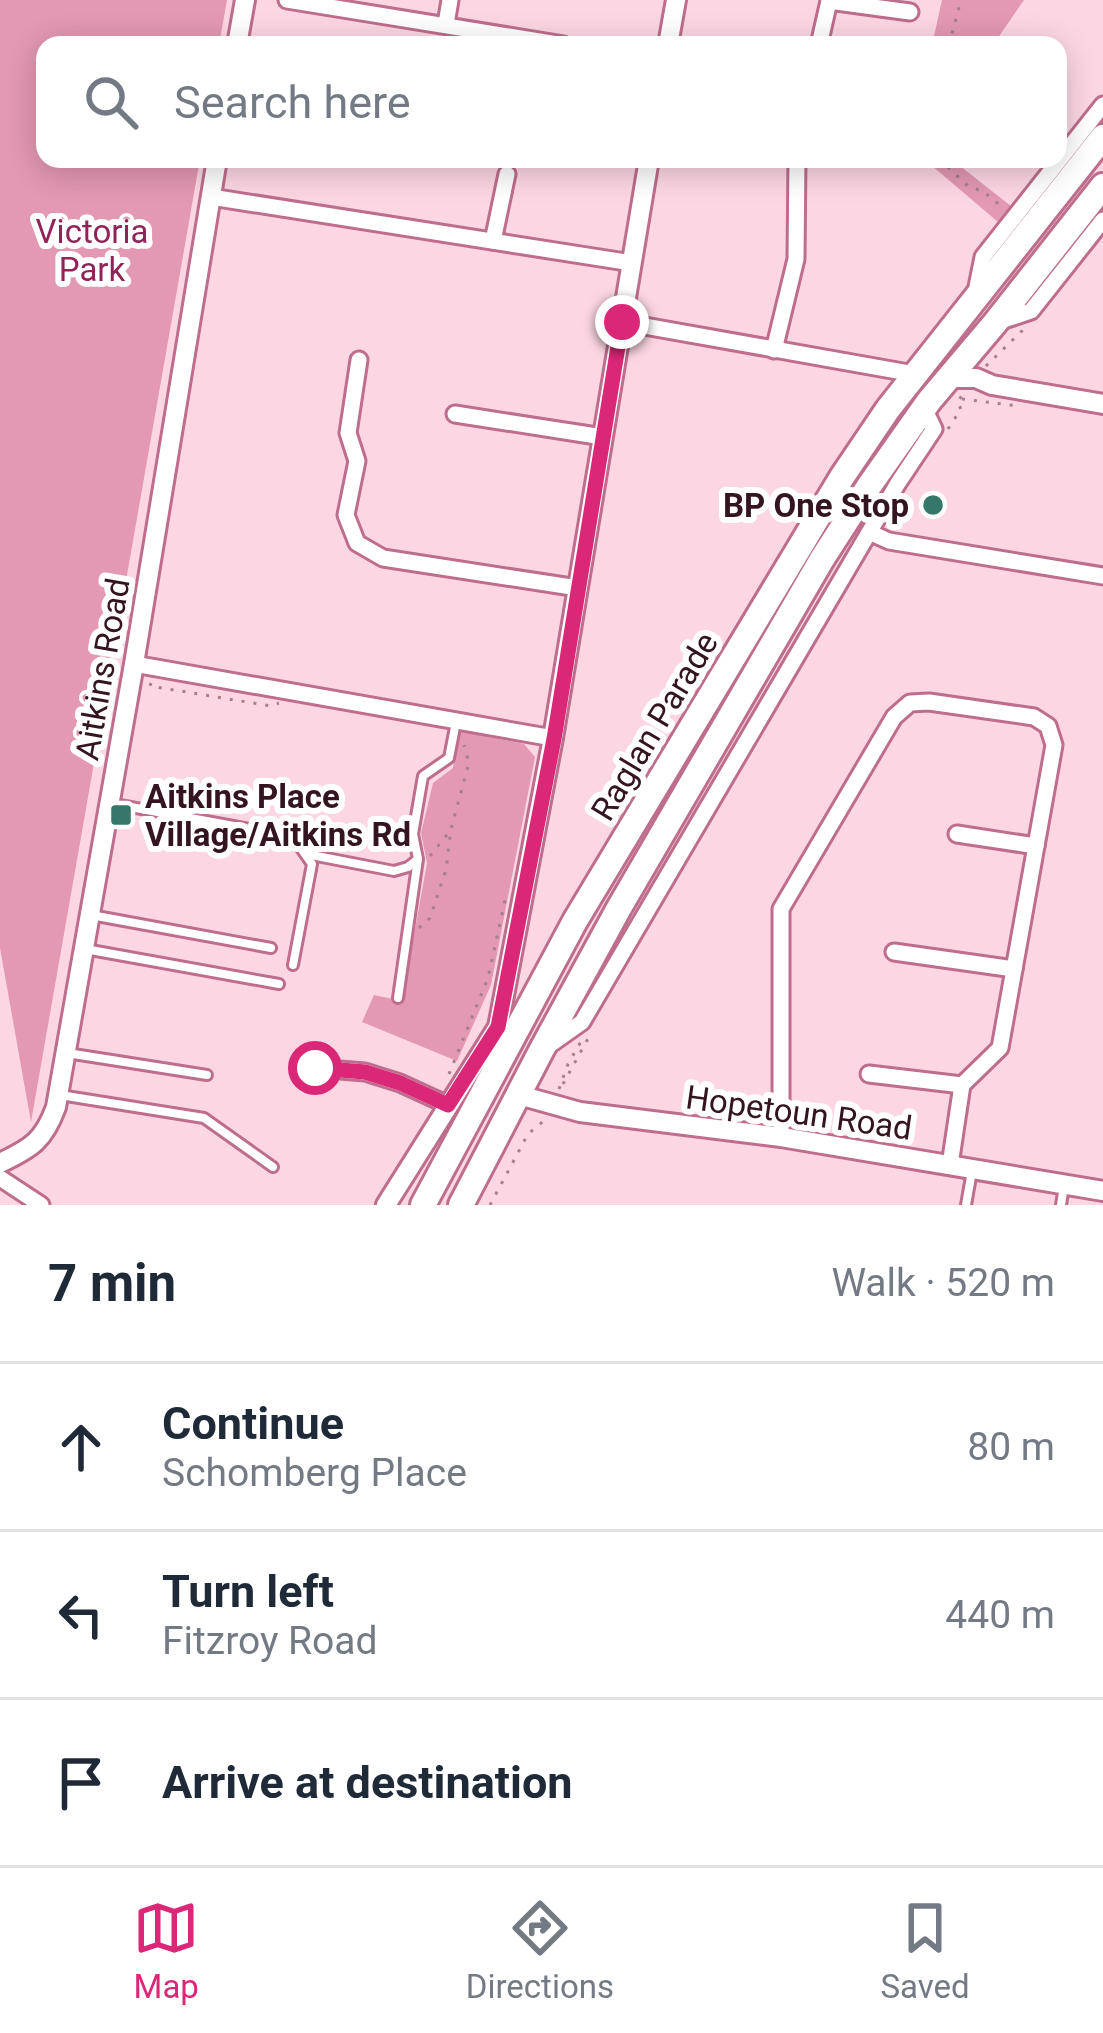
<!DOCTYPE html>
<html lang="en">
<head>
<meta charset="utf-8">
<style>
	body { margin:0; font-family:Roboto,sans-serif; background:#f2f2f3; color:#1f2937 }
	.stop { position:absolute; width:36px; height:36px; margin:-27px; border:9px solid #db2777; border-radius:50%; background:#fff }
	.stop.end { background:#db2777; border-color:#fff; box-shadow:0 3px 12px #0008 }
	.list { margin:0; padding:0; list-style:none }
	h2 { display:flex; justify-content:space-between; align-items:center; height:156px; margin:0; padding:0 48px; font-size:51px }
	h2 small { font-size:39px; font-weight:400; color:#747a83 }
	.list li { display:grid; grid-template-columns:78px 1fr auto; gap:36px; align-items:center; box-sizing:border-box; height:168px; padding:0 48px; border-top:3px solid #e0e1e3 }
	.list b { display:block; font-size:45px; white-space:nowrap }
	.list p { margin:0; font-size:39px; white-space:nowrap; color:#747a83 }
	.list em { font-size:39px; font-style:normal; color:#747a83 }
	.icon { flex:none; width:66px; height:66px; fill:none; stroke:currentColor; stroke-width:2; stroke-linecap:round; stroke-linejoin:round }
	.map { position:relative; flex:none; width:1103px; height:1205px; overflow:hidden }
	.search { position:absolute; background:#fff; box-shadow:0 6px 30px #0003; left:36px; right:36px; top:36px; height:132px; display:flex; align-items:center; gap:30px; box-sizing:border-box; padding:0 42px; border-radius:24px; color:#747a83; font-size:45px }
	.sheet { height:660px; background:#fff }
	nav { display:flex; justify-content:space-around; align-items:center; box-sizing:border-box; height:168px; border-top:3px solid #e0e1e3; background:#fff; font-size:33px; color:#747a83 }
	nav a { display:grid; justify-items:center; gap:6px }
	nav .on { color:#db2777 }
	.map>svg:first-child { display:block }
	.green { fill:#e398b3 }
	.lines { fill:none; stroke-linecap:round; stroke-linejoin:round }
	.service-casing { stroke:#be6d8c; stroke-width:14 }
	.minor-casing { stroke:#be6d8c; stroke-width:21 }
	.tertiary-casing { stroke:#be6d8c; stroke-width:24 }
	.trunk-casing { stroke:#be6d8c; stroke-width:30 }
	.path { stroke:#a3808c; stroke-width:3; stroke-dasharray:3 9; stroke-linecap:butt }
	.service { stroke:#fff; stroke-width:8 }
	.minor { stroke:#fff; stroke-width:15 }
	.tertiary { stroke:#fff; stroke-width:18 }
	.trunk { stroke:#fff; stroke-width:24 }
	.route { stroke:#db2777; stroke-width:15 }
	.poi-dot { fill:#357768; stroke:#fff; stroke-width:4.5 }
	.labels { text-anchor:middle; stroke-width:12; stroke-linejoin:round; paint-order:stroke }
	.park-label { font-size:33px; fill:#912457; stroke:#fff }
	.poi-label { font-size:33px; font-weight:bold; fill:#341421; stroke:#fff; text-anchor:end }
	.street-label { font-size:33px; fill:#341421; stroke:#fff }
</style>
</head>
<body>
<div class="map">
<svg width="1103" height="1205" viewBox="0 0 1103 1205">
	<rect width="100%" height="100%" fill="#fcd7e3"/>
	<g class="green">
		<polygon points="0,0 227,0 219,45 45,45 45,159 200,159 31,1122 0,948"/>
		<polygon points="942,0 1024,0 993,45 932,45"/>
		<polygon points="924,159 951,159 1011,206 998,222"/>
		<polygon points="459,731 524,744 535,757 491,985 457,1061 362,1022 374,995 402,1001 427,863 421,833 433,783 453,768"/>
	</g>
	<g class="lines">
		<defs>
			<g id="service">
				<polyline points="109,803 293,837 312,864 293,965"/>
				<polyline points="306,854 394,871 408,867 417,860"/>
				<polyline points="91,915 271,948"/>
				<polyline points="85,949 279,984"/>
				<polyline points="398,998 418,859 413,834 423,776 449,758 456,722"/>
				<polyline points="67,1053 207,1075"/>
				<polyline points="60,1095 204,1118 273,1167"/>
				<polyline points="966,1205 972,1171"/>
				<polyline points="1061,1205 1064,1186"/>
			</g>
			<g id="minor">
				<polyline points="287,0 564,45"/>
				<polyline points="446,24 450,0"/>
				<polyline points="819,45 829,1 910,12"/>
				<polyline points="211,197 632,263"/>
				<polyline points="493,241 507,174"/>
				<polyline points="976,292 983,257 1103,105"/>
				<polyline points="1001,321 1031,311 1103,220"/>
				<polyline points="622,322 920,375"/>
				<polyline points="774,350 796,259 797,159"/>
				<polyline points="359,360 348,433 357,461 346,515 357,543 383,558 578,588"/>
				<polyline points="455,414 603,437"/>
				<polyline points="871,533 889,541 1103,576"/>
				<polyline points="134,664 553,738"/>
				<polyline points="957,834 1036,846"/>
				<polyline points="894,952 1014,969"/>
				<polyline points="548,1046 582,1022 898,483 934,429 924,408"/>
				<polyline points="315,1068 365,1072 400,1083 448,1105"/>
				<polyline points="869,1074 962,1085"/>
				<polyline points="781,1137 781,909 894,717 910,703 929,702 1034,717 1048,726 1054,745 1000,1048 962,1085 950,1165"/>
				<polyline points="0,1178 41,1205"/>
			</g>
			<g id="tertiary">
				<polyline points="237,45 245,0"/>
				<polyline points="668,45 676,0"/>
				<polyline points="948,378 976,378 992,385 1103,404"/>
				<polyline points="519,1095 580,1112 781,1137 1103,1191"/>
				<path d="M0 1163C32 1148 44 1140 56 1107L134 664 217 159"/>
				<polyline points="386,1205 498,1027 553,738 649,159"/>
			</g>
			<g id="trunk">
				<polyline points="423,1205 575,921 842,477 888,409 1103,137"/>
				<polyline points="461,1205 541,1051 619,908 822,559 869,486 929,401 995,323 1103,186"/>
			</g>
		</defs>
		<use href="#service" class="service-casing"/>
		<use href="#minor" class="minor-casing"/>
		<use href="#tertiary" class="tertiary-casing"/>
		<use href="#trunk" class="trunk-casing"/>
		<g class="path">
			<polyline points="949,45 961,0"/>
			<polyline points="939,159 968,186 984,192 1002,207"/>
			<polyline points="986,366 1026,327"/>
			<polyline points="962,399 1018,406"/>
			<polyline points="948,429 961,409 957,402 965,392"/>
			<polyline points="151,683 150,686 271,706 279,703"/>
			<polyline points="430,856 450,831"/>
			<polyline points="419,928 430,918 446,870 451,829 469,763 464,745"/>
			<polyline points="449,1074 488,978 506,896"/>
			<polyline points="563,1084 590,1035"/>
			<polyline points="559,1089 568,1064 583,1038"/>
			<polyline points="490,1205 528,1134 546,1119"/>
		</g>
		<use href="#service" class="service"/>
		<use href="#minor" class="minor"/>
		<use href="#tertiary" class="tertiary"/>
		<use href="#trunk" class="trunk"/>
	</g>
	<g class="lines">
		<polyline class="route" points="315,1068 365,1072 400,1083 448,1105 498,1027 554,739 622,322"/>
	</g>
	<g class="poi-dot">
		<circle cx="933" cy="505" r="12"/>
		<rect x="109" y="803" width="24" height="24" rx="6"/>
	</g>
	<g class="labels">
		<g class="park-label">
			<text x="92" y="243">Victoria<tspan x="92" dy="38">Park</tspan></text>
		</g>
		<g class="poi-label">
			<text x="909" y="517">BP One Stop</text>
			<text x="145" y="808" text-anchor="start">Aitkins Place<tspan x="145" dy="38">Village/Aitkins Rd</tspan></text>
		</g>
		<g class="street-label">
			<text transform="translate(102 669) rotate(-80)" y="12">Aitkins Road</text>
			<text transform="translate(654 726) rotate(-59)" y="12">Raglan Parade</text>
			<text transform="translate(799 1112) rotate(8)" y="12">Hopetoun Road</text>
		</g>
	</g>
</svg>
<div class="stop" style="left:315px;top:1068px"></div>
<div class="stop end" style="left:622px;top:322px"></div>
<div class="search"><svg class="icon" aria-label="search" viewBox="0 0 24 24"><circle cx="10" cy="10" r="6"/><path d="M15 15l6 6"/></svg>Search here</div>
</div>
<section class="sheet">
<h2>7 min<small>Walk · 520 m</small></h2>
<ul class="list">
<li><svg class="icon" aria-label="ahead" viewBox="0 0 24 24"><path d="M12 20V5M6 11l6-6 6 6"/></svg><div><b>Continue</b><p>Schomberg Place</p></div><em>80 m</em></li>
<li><svg class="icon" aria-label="left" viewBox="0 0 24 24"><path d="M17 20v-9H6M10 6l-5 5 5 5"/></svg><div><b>Turn left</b><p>Fitzroy Road</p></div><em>440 m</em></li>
<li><svg class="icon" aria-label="arrive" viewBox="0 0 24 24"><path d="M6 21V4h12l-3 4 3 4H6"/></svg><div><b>Arrive at destination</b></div></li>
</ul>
</section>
<nav>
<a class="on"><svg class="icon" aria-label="map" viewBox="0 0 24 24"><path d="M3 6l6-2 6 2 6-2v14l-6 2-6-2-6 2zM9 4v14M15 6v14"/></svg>Map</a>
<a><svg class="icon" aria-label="directions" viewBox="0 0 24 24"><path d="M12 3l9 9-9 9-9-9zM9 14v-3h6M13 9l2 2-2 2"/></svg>Directions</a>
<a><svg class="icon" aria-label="saved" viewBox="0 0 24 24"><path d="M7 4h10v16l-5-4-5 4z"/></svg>Saved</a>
</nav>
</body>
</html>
